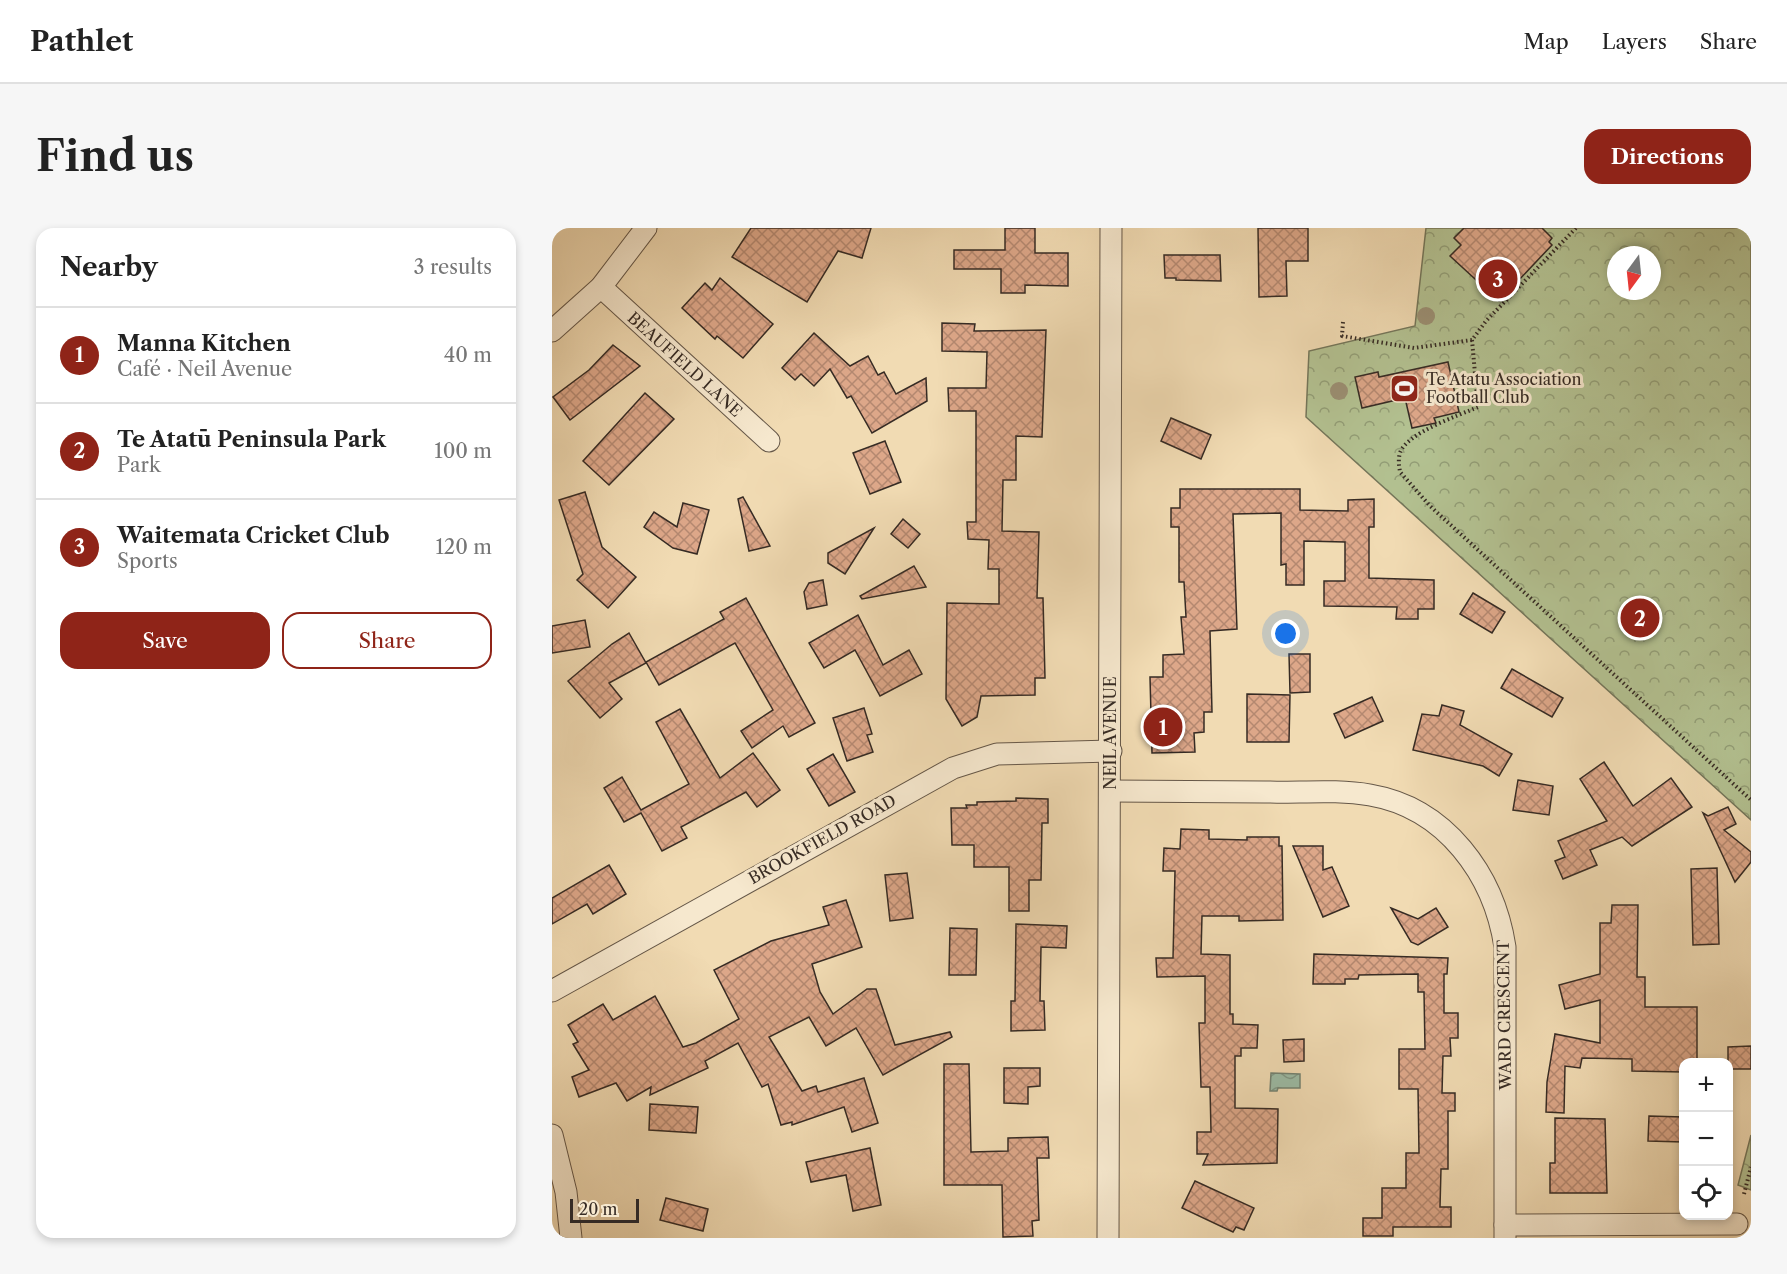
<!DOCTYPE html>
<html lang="en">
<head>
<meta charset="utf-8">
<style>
	body { margin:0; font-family:"Libre Caslon Text",serif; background:#f6f6f6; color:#222 }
	.controls { position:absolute; right:18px; bottom:18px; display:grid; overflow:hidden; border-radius:12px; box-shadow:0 3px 9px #0003 }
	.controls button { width:54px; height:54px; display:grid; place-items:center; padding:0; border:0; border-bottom:2px solid #e0e0e0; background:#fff; color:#222; font:30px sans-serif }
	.compass { position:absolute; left:1055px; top:18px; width:54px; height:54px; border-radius:50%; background:#fff; box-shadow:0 3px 9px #0003; rotate:195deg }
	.scale { position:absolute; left:18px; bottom:15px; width:69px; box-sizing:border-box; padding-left:6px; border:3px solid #362b24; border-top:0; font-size:16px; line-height:21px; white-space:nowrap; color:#362b24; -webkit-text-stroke:4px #f6e8ce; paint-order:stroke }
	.you { position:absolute; left:734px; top:406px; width:21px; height:21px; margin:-15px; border:4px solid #fff; border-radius:50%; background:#1a73e8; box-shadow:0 0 0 9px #1a73e833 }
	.badge { display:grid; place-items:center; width:39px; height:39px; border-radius:50%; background:#8f2418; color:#fff; font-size:20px; font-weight:700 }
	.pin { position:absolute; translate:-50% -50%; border:3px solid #fff; box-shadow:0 2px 6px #0006 }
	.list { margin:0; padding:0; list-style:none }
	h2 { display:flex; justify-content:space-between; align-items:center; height:78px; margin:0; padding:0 24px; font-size:26px }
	h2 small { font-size:20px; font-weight:400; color:#767676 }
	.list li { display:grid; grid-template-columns:39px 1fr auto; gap:18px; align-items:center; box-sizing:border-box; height:96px; padding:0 24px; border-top:2px solid #e0e0e0 }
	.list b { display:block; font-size:22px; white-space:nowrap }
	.list p { margin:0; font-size:20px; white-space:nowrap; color:#767676 }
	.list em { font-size:20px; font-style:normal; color:#767676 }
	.actions { display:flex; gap:12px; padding:18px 24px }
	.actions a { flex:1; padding:14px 0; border:2px solid #8f2418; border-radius:18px; text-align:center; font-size:21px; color:#8f2418 }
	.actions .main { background:#8f2418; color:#fff }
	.icon { flex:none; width:33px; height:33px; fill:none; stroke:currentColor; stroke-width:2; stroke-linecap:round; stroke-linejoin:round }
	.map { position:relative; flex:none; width:1199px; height:1010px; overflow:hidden; border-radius:18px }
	header { display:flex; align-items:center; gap:36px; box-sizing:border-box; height:84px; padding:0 30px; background:#fff; border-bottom:2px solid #e0e0e0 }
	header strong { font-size:28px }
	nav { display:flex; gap:33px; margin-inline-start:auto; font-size:21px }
	.intro { display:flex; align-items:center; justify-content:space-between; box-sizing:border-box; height:144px; padding:0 36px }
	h1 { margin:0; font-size:42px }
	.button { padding:15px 27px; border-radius:18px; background:#8f2418; color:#fff; font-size:21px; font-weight:700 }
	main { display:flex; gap:36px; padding:0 36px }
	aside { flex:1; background:#fff; border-radius:18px; box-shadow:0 3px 9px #0003 }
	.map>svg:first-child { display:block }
	.forest { fill:url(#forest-crowns); stroke:#74765a; stroke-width:1.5; fill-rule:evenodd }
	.water { fill:url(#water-waves); stroke:#738272; stroke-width:1.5 }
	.building { fill:url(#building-cross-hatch); stroke:#362b24; stroke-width:1.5 }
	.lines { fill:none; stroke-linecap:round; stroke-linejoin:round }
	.minor-casing { stroke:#655748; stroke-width:23 }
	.path { stroke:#362b24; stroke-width:4; stroke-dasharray:1.5 3; stroke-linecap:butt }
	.minor { stroke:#f6e8ce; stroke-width:21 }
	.tree { fill:#9b8f73 }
	.labels { text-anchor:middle; stroke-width:6; stroke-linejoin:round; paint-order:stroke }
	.street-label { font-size:16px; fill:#362b24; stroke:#f6e8ce }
	.poi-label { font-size:16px; fill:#362b24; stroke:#f6e8ce; text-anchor:start }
</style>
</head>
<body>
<header>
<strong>Pathlet</strong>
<nav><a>Map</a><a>Layers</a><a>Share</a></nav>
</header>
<div class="intro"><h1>Find us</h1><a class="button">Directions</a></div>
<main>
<aside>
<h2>Nearby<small>3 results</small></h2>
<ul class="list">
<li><span class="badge">1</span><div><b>Manna Kitchen</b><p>Café · Neil Avenue</p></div><em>40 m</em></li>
<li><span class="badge">2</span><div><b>Te Atatū Peninsula Park</b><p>Park</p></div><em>100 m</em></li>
<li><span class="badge">3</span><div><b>Waitemata Cricket Club</b><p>Sports</p></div><em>120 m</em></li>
</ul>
<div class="actions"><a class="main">Save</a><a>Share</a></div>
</aside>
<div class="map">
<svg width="1199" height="1010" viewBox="0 0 1199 1010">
	<defs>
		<pattern id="forest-crowns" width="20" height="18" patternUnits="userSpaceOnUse" patternTransform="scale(1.5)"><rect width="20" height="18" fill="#b3c191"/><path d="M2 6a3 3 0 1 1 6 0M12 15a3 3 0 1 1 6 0" fill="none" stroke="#929d76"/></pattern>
		<pattern id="water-waves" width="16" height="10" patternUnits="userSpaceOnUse" patternTransform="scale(1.5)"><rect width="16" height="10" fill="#9cbca6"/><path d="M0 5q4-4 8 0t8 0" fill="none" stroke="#809987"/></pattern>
		<pattern id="building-cross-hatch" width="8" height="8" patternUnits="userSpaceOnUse" patternTransform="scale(1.5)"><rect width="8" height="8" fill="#dda789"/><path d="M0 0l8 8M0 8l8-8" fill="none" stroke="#b48870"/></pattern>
	</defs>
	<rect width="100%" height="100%" fill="#f1dbb3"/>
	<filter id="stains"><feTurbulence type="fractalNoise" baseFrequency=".00333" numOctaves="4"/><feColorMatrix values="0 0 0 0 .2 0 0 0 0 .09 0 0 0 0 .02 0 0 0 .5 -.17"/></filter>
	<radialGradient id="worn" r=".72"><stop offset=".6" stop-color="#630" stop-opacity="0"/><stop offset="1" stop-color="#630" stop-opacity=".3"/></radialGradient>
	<g class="forest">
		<path d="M874 0H1199V592L754 189 757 123 863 98ZM1064 27H1100V63H1064Z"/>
		<polygon points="1199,907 1199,962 1186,957"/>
	</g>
	<polygon class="water" points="719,845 748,846 748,860 726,860 725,863 718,863"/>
	<g class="building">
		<polygon points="199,0 319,0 310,30 286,23 255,74 180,29"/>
		<polygon points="453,0 483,0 483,25 516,25 516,58 473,57 473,65 449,65 449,41 402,41 402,22 453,22"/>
		<polygon points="706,0 756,0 756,33 734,33 735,68 707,69"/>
		<polygon points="912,0 990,0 1000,10 997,14 1000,17 947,73 898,28 909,17 902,10"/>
		<polygon points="612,27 668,27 669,53 624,52 624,50 613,50"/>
		<polygon points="168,50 221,96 191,130 165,108 163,111 130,80 153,55 160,62"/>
		<polygon points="390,95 423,96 422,103 494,102 490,209 464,208 464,252 451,252 450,303 487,304 485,370 491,370 493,450 483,450 483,467 429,468 425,489 410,498 394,471 395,375 447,376 447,341 436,341 437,312 416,311 415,294 424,294 424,183 397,183 396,160 434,160 435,124 390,123"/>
		<polygon points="262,105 298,138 316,128 326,147 332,144 344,166 374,150 375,173 320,205 299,168 295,170 278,141 262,158 249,146 243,152 230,140"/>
		<polygon points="61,117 88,138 18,192 1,169 37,142"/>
		<polygon points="896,134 907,184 882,190 884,195 860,200 853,170 810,180 803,149 826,144 827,149"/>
		<polygon points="93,165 122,191 57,257 31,233"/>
		<polygon points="619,190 659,207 649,231 609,213"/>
		<polygon points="333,213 349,254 318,266 301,225"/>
		<polygon points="628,261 748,261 748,282 796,283 796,272 822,271 822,299 817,299 817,350 882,352 882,381 866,381 866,391 844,391 845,379 772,378 772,353 793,353 793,314 752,313 752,357 734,357 734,336 729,337 729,285 681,286 685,401 658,403 660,484 652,484 652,504 642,505 643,524 600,525 598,449 611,449 611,427 632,426 629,389 634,389 632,354 627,354 627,299 619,299 619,280 628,280"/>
		<polygon points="33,264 50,319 84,349 56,380 25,352 31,346 7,272"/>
		<polygon points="191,269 218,318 197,323 186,271"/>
		<polygon points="131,275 157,282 145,326 121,320 92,299 102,284 125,299"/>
		<polygon points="351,291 368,306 356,320 339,306"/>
		<polygon points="322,300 293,346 276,335 276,325"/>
		<polygon points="362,338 374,359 310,371 308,368"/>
		<polygon points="271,352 275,377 255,381 252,364 257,355"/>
		<polygon points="921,365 953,384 940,405 908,386"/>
		<polygon points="194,370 263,495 237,509 231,498 200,520 189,503 221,482 183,415 107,457 94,434 172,391 168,384"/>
		<polygon points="306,387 331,437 357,422 370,446 328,468 303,422 272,440 257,415"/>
		<polygon points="33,392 38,419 0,425 0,398"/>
		<polygon points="77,405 94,435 57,455 70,471 48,490 16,453 60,416"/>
		<polygon points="737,426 758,426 758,464 738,465"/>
		<polygon points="960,441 1011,470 1000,489 949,460"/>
		<polygon points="695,466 738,467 737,514 695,514"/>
		<polygon points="820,469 831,493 793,510 782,486"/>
		<polygon points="890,477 912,483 908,497 960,526 947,548 931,538 861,522 870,486 887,488"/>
		<polygon points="312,480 320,506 315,507 321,524 295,533 281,490"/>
		<polygon points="128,481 168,550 201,525 228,562 205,579 194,564 129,599 135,610 110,623 89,585 72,594 52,560 70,549 89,582 137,556 104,494"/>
		<polygon points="281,526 303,564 277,578 255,541"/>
		<polygon points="1052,534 1081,578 1119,550 1140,579 1080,618 1070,609 1038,622 1045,637 1011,651 1003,633 1013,629 1006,613 1055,593 1028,551"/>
		<polygon points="966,552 1001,558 997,587 961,582"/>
		<polygon points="464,570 496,571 496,595 490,595 489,652 477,652 477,683 457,683 457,639 422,639 422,617 400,617 399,580 415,580 414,577 425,577 425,574 464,573"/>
		<polygon points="1176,579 1184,596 1172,602 1199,624 1199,634 1183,654 1151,585 1156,588"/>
		<polygon points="629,601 657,602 657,611 695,612 695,609 727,609 727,618 730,618 731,692 687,693 687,688 650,688 649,726 678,727 678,786 681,786 681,796 706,797 705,820 689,820 689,828 683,828 683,880 726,881 725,935 651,937 656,926 645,926 645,904 659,904 658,859 649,859 647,795 653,795 653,748 605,749 604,730 621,730 623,643 611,643 612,620 628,621"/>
		<polygon points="741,618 771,618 771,642 780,639 797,678 771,689"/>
		<polygon points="57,637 74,666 41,686 35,676 0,696 0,670"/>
		<polygon points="1165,640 1167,716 1141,717 1139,641"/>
		<polygon points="355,645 361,690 338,693 333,647"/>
		<polygon points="294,672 310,719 260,736 268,764 281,786 315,761 324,761 343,817 398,804 400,809 331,847 304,800 274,818 257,789 217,809 250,863 264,858 266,864 312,850 326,895 300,904 292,879 240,897 240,894 229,897 216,856 210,859 186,815 153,833 156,840 98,867 99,859 75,873 64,855 27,869 20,849 37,842 21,816 26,814 16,797 51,776 61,792 103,768 131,819 144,815 187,791 162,742 219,713 277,697 271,679"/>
		<polygon points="1060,677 1086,677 1085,749 1093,749 1093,779 1145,779 1145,834 1131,834 1131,844 1080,843 1080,831 1030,830 1028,840 1013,838 1012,885 994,884 995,854 1003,806 1048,815 1048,772 1013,781 1007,757 1048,746 1048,695 1059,695"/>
		<polygon points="839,680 866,691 884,680 896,699 866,717 859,714"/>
		<polygon points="464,696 515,698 514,720 489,719 488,773 492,773 493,802 459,803 459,773 463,773"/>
		<polygon points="398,700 425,701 424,747 397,747"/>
		<polygon points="762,726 896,730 895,746 892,746 892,785 906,785 906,810 898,810 899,828 891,828 890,865 903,865 903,883 896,883 896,941 889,941 888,979 899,979 899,999 841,999 841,1008 811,1008 811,990 830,990 830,960 854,960 854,925 867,925 866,861 847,861 847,821 873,821 872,764 866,764 866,746 807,747 806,751 793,751 793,756 761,756"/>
		<polygon points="752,811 752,833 732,834 731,812"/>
		<polygon points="1199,818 1199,841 1176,841 1176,819"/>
		<polygon points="392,836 417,836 419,924 456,923 456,910 496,909 497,930 485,930 487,992 480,993 481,1008 451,1009 450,957 392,957"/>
		<polygon points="452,840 488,840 488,858 476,859 476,876 452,875"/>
		<polygon points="98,876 146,879 144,905 97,902"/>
		<polygon points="1097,888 1131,889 1131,914 1096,913"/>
		<polygon points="1003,890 1053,891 1055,965 998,965 998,935 1003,935"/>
		<polygon points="318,920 329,977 301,983 294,947 259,954 254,934"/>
		<polygon points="643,953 702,980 692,1002 684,999 681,1004 630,980"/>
		<polygon points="114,970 156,981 151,1003 108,992"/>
	</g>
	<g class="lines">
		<defs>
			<g id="minor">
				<polyline points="49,59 217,213"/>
				<polyline points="0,103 49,59 94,0"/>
				<path d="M558 563C610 563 662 564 713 564 747 565 785 561 818 567 894 580 942 647 953 719V1010"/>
				<polyline points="0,763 401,540 445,526 559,523"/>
				<polyline points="0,907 14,964 19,1010"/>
				<polyline points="953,997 1185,996"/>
				<polyline points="556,1010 559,0"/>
			</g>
		</defs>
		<use href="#minor" class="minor-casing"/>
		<g class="path">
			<polyline points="791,94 790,108 862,120 920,112 934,93 1024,0"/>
			<path d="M920 112 926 179C908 187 854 205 848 225 846 231 847 238 848 244L878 278 1199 572"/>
			<polyline points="1192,966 1199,939"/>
		</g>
		<use href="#minor" class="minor"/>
	</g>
	<g class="tree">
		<circle cx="874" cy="88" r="9"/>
		<circle cx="787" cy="163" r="9"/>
	</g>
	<defs>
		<symbol id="stadium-square" viewBox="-11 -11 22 22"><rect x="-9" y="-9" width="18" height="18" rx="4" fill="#8f2418" stroke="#f6e8ce"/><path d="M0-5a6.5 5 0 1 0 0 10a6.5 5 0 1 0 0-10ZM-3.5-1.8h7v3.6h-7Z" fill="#fff"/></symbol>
	</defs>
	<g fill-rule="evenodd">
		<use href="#stadium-square" x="836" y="144" width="33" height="33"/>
	</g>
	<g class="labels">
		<g class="street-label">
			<text transform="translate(133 136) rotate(42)" y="6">BEAUFIELD LANE</text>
			<text transform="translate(558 505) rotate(-90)" y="6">NEIL AVENUE</text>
			<text transform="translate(270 611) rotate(-29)" y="6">BROOKFIELD ROAD</text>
			<text transform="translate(952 787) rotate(-91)" y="6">WARD CRESCENT</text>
		</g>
		<g class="poi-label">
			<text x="874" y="157">Te Atatu Association<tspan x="874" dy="18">Football Club</tspan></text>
		</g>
	</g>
	<rect width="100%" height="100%" filter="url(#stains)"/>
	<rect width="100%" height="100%" fill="url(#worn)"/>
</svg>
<div class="controls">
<button>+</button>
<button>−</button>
<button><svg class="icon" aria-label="locate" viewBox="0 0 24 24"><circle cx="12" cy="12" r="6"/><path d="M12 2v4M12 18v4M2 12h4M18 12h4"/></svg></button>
</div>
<svg class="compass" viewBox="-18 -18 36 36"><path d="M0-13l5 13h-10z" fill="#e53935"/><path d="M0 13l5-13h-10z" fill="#767676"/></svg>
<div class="scale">20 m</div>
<div class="you"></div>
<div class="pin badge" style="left:611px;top:499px">1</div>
<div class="pin badge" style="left:1088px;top:390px">2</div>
<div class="pin badge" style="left:946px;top:51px">3</div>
</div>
</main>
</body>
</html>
